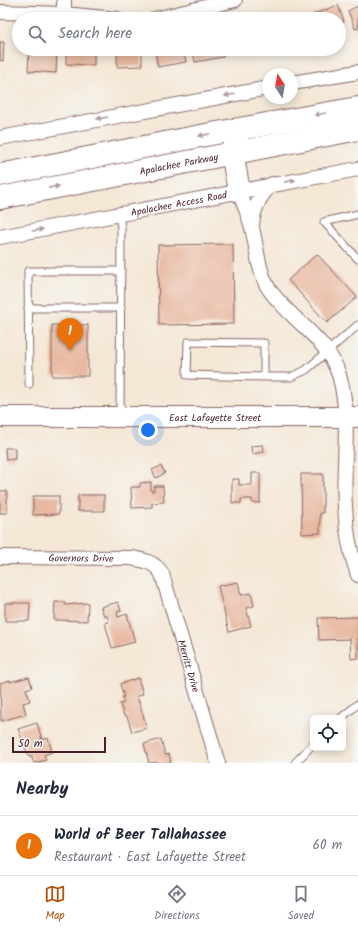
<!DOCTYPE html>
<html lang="en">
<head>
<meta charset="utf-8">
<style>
	body { margin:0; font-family:Kalam,sans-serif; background:#f2f2f3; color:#1f2937 }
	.controls { position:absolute; right:12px; bottom:12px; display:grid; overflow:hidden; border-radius:6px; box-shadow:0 2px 10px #0003 }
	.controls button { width:36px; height:36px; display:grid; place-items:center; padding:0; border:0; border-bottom:1px solid #e0e1e3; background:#fff; color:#1f2937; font:20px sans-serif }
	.compass { position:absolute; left:262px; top:68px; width:36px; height:36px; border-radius:50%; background:#fff; box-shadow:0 2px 10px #0003; rotate:349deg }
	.scale { position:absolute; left:12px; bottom:10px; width:94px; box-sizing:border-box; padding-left:4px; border:2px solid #4a1f2b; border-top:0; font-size:11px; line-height:14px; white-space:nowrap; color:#4a1f2b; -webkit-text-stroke:3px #f6f6f2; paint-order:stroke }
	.you { position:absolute; left:148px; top:430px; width:14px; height:14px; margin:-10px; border:3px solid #fff; border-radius:50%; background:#1a73e8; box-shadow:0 0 0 6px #1a73e833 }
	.badge { display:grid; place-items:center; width:26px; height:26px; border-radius:50%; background:#b45309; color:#fff; font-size:13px; font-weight:700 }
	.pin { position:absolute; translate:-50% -33px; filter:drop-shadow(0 1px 2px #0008) }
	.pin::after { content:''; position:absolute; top:21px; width:14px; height:12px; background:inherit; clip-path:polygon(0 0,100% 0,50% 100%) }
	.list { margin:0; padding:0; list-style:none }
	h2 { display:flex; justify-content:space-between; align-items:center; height:52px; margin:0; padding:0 16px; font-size:17px }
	h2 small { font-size:13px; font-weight:400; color:#747a83 }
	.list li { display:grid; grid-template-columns:26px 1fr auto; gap:12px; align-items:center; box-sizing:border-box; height:60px; padding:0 16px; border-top:1px solid #e0e1e3 }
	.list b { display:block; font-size:15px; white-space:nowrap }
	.list p { margin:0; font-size:13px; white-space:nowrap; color:#747a83 }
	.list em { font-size:13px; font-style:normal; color:#747a83 }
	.icon { flex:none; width:22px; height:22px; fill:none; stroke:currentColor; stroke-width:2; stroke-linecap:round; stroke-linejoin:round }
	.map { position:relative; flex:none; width:358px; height:763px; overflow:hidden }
	.search { position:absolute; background:#fff; box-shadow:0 2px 10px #0003; left:12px; right:12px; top:12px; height:44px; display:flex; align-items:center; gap:10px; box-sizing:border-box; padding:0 14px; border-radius:22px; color:#747a83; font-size:15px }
	.sheet { height:112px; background:#fff }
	nav { display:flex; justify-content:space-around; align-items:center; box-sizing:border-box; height:56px; border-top:1px solid #e0e1e3; background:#fff; font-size:11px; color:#747a83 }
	nav a { display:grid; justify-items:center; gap:2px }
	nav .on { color:#b45309 }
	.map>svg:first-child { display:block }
	.building { fill:#e8b8a0 }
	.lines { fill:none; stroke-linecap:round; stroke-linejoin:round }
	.lane-casing { stroke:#866566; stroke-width:9 }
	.street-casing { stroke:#866566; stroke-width:16 }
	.secondary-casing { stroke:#866566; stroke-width:22 }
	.primary-casing { stroke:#866566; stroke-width:24 }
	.lane { stroke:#fff; stroke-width:7 }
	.street { stroke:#fff; stroke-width:14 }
	.secondary { stroke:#fff; stroke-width:20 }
	.primary { stroke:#fff; stroke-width:22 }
	.oneway { fill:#ae9aa0 }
	.labels { text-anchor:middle; stroke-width:3.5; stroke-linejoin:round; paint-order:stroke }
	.street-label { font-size:10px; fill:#4a1f2b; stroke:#f6f6f2 }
</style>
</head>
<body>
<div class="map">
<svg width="358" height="763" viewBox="0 0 358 763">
	<rect width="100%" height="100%" fill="#f6f6f2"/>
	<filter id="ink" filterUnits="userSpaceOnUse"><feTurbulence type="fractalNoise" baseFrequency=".025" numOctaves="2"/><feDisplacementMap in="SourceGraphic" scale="8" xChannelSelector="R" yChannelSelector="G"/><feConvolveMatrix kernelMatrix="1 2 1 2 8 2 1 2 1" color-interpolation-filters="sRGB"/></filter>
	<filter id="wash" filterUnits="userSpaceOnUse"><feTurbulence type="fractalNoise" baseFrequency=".012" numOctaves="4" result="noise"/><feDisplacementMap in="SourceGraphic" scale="16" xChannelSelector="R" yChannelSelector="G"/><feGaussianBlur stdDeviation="0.9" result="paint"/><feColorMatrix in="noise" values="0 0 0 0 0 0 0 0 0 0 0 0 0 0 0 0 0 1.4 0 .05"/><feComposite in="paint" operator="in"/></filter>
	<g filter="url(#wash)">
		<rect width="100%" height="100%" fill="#f4e7d5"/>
		<g id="blocks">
			<g class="building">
				<polygon points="338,5 344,21 339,23 339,19 313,19 312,15"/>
				<polygon points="358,6 358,28 355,29 348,11"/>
				<polygon points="0,42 4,42 3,61 0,60"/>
				<polygon points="29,49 57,49 56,73 28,71"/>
				<polygon points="66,49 94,49 94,65 66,64"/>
				<polygon points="183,49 186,62 158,67 155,50"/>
				<polygon points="193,49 222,49 223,57 195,62"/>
				<polygon points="245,49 261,49 261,50 246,53"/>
				<polygon points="142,51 142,66 117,67 117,52"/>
				<polygon points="233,244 234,324 159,325 158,245"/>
				<polygon points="317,254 357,297 327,323 288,280"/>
				<rect x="52" y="325" width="36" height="51"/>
				<polygon points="263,445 264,452 252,454 251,446"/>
				<polygon points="5,448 15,448 15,459 6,460"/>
				<polygon points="161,466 165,473 156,478 152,470"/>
				<polygon points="252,473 260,473 260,503 252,503 252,499 241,499 241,503 232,503 232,479 239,479 239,485 252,485"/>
				<polygon points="301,474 323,474 323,513 320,513 320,533 302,534"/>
				<polygon points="151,482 151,491 154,491 154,486 163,486 164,502 152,503 152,507 132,508 131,487 140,487 140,483"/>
				<rect x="0" y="491" width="7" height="22"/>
				<rect x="78" y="495" width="26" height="16"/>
				<polygon points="33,496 59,496 59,514 33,515"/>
				<polygon points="238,582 241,595 251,593 254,606 246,608 251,626 229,632 218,586"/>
				<polygon points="55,602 65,602 65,605 88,603 87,621 54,620"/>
				<polygon points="118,602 121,611 117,612 118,617 127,614 135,642 112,648 105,623 109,622 107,616 104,616 101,607"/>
				<polygon points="5,603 30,603 29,621 5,621"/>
				<polygon points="358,617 358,658 351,659 350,639 319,640 318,618"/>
				<polygon points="29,677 32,687 26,689 30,701 23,703 26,714 1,721 0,683 10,680 10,682"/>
				<polygon points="138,678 143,694 137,696 147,728 132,732 127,716 124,716 120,704 124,703 122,697 124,697 120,684"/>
				<polygon points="37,723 42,740 48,738 52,752 44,755 46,760 34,763 31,756 29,757 18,729"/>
				<polygon points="161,739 165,755 169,754 171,763 149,763 144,744"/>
			</g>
		</g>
	</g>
	<g filter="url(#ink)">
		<use href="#blocks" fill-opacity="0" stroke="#866566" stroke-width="1"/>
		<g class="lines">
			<defs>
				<g id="lane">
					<polyline points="119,214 121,228 120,416"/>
					<polyline points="358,214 324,222 358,259"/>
					<polyline points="28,308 121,308"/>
					<polyline points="264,377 187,375 188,342 264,343 264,377 291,377 306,370 358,325"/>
					<polyline points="29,384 28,271 121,271"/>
					<polyline points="341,718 358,704"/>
					<polyline points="295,763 313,744"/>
				</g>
				<g id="street">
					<polyline points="64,0 64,14"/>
					<polyline points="0,12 64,14 117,19"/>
					<polyline points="155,19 235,0"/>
					<polyline points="292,83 358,72"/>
					<polyline points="0,138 268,88"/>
					<path d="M239 191C243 203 249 215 252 228 257 247 258 272 269 289 290 320 327 337 339 375 352 418 342 463 345 507 346 530 350 553 358 575"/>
					<path d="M252 226C253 210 260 195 272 184"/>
					<path id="s1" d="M0 237 358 169"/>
					<path id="s2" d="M0 557 131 558C144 560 155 562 162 574L218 763"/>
				</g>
				<g id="secondary">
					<path id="s3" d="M0 417H358"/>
				</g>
				<g id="primary">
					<polyline points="237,139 232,152 239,191"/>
					<polyline points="0,175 211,134 358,108"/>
					<path id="s4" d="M0 198 358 129"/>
				</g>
			</defs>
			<use href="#lane" class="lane-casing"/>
			<use href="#street" class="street-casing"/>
			<use href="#secondary" class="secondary-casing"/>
			<use href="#primary" class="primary-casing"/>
			<use href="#lane" class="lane"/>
			<use href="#street" class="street"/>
			<use href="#secondary" class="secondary"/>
			<use href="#primary" class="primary"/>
		</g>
		<defs><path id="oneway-solid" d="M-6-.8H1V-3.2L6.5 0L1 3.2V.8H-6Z"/></defs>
		<g class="oneway">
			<use href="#oneway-solid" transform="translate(230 95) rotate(170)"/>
			<use href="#oneway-solid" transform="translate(320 114) rotate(170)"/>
			<use href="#oneway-solid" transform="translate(102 118) rotate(170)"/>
			<use href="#oneway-solid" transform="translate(204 135) rotate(169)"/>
			<use href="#oneway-solid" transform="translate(290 181) rotate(-11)"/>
			<use href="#oneway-solid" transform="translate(54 187) rotate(-11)"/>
			<use href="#oneway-solid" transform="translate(38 230) rotate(-11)"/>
		</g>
	</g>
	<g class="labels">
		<g class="street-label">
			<text dy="4" stroke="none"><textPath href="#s4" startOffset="182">Apalachee Parkway</textPath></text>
			<text dy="4" stroke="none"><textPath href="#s1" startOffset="182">Apalachee Access Road</textPath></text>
			<text dy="4" stroke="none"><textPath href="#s3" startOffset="215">East Lafayette Street</textPath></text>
			<text dy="4" stroke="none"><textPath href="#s2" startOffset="81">Governors Drive</textPath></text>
			<text dy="4" stroke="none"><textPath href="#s2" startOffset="263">Merritt Drive</textPath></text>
		</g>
	</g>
</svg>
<div class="controls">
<button><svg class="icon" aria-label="locate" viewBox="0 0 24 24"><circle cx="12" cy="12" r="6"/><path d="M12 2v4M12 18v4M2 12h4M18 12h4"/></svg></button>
</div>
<svg class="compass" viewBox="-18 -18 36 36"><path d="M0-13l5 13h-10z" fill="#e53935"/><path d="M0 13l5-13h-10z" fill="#747a83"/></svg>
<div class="scale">50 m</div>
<div class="you"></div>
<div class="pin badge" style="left:70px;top:351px;background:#e8710a">1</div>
<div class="search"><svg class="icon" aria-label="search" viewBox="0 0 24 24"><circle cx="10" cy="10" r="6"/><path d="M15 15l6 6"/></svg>Search here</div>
</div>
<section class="sheet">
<h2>Nearby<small></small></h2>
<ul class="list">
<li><span class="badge" style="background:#e8710a">1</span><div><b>World of Beer Tallahassee</b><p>Restaurant · East Lafayette Street</p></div><em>60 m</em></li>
</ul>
</section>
<nav>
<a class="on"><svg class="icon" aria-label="map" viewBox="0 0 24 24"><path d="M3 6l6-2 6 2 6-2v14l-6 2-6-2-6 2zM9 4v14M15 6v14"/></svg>Map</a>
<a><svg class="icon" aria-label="directions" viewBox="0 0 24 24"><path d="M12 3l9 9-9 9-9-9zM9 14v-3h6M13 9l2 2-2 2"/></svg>Directions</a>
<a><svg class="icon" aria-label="saved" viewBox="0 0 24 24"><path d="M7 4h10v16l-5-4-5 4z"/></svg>Saved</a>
</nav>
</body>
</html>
